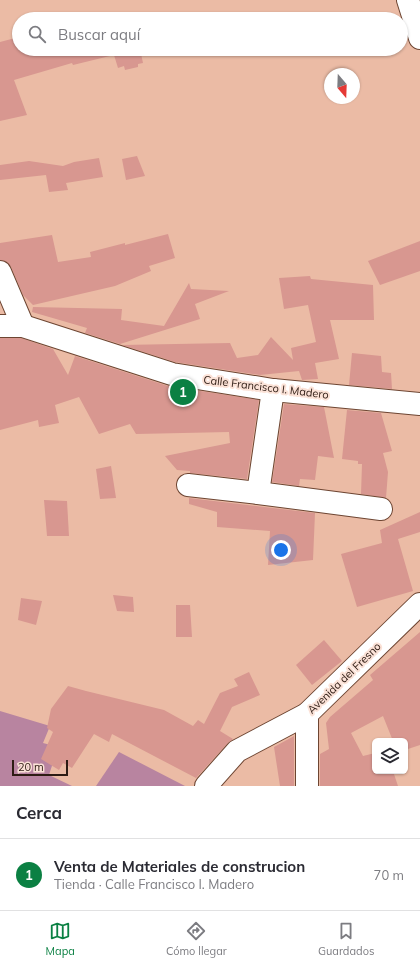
<!DOCTYPE html>
<html lang="es">
<head>
<meta charset="utf-8">
<style>
	body { margin:0; font-family:Mulish,sans-serif; background:#f2f2f3; color:#2b2b33 }
	.controls { position:absolute; right:12px; bottom:12px; display:grid; overflow:hidden; border-radius:6px; box-shadow:0 1px 3px #0004 }
	.controls button { width:36px; height:36px; display:grid; place-items:center; padding:0; border:0; border-bottom:1px solid #e1e1e2; background:#fff; color:#2b2b33; font:20px sans-serif }
	.compass { position:absolute; left:324px; top:68px; width:36px; height:36px; border-radius:50%; background:#fff; box-shadow:0 1px 3px #0004; rotate:161deg }
	.scale { position:absolute; left:12px; bottom:10px; width:56px; box-sizing:border-box; padding-left:4px; border:2px solid #2e1c14; border-top:0; font-size:11px; line-height:14px; white-space:nowrap; color:#2e1c14; -webkit-text-stroke:3px #fbe2d7; paint-order:stroke }
	.you { position:absolute; left:281px; top:550px; width:14px; height:14px; margin:-10px; border:3px solid #fff; border-radius:50%; background:#1a73e8; box-shadow:0 0 0 6px #1a73e833 }
	.badge { display:grid; place-items:center; width:26px; height:26px; border-radius:50%; background:#0b8043; color:#fff; font-size:13px; font-weight:700 }
	.pin { position:absolute; translate:-50% -50%; border:2px solid #fff; box-shadow:0 1px 4px #0006 }
	.list { margin:0; padding:0; list-style:none }
	h2 { display:flex; justify-content:space-between; align-items:center; height:52px; margin:0; padding:0 16px; font-size:17px }
	h2 small { font-size:13px; font-weight:400; color:#7c7c81 }
	.list li { display:grid; grid-template-columns:26px 1fr auto; gap:12px; align-items:center; box-sizing:border-box; height:72px; padding:0 16px; border-top:1px solid #e1e1e2 }
	.list b { display:block; font-size:15px; white-space:nowrap }
	.list p { margin:0; font-size:13px; white-space:nowrap; color:#7c7c81 }
	.list em { font-size:13px; font-style:normal; color:#7c7c81 }
	.icon { flex:none; width:22px; height:22px; fill:none; stroke:currentColor; stroke-width:2; stroke-linecap:round; stroke-linejoin:round }
	.map { position:relative; flex:none; width:420px; height:786px; overflow:hidden }
	.search { position:absolute; background:#fff; box-shadow:0 1px 3px #0004; left:12px; right:12px; top:12px; height:44px; display:flex; align-items:center; gap:10px; box-sizing:border-box; padding:0 14px; border-radius:22px; color:#7c7c81; font-size:15px }
	.sheet { height:124px; background:#fff }
	nav { display:flex; justify-content:space-around; align-items:center; box-sizing:border-box; height:56px; border-top:1px solid #e1e1e2; background:#fff; font-size:11px; color:#7c7c81 }
	nav a { display:grid; justify-items:center; gap:2px }
	nav .on { color:#0b8043 }
	.map>svg:first-child { display:block }
	.green { fill:#b884a0 }
	.building { fill:#d89790 }
	.lines { fill:none; stroke-linecap:round; stroke-linejoin:round }
	.minor-casing { stroke:#6d4532; stroke-width:24 }
	.minor { stroke:#fff; stroke-width:22 }
	.labels { text-anchor:middle; stroke-width:4; stroke-linejoin:round; paint-order:stroke }
	.street-label { font-size:11px; fill:#2e1c14; stroke:#fbe2d7 }
</style>
</head>
<body>
<div class="map">
<svg width="420" height="786" viewBox="0 0 420 786">
	<rect width="100%" height="100%" fill="#ebbba5"/>
	<g class="green">
		<polygon points="0,711 50,726 43,743 58,747 49,775 72,786 0,786"/>
		<polygon points="119,752 185,786 96,786"/>
	</g>
	<g class="building">
		<polygon points="19,37 19,49 140,49 143,63 138,64 138,67 125,70 124,66 118,68 114,55 73,65 72,63 14,80 27,115 0,121 0,42"/>
		<polygon points="137,156 145,176 126,180 122,159"/>
		<polygon points="99,158 103,177 66,183 68,190 49,192 46,175 0,180 0,165 29,161 63,166 74,162"/>
		<polygon points="168,234 175,258 149,266 151,271 115,286 33,305 23,295 11,267 7,262 0,260 0,243 52,235 58,262 91,257 90,252 125,243 125,245"/>
		<polygon points="420,241 420,271 380,285 368,261"/>
		<polygon points="310,276 311,279 373,285 374,320 330,320 339,359 315,363 318,379 302,380 299,371 260,375 175,362 122,345 230,343 237,358 258,355 271,337 293,360 291,348 316,342 308,305 284,309 279,278"/>
		<polygon points="189,283 191,289 229,291 195,304 200,319 120,344 85,333 87,328 32,312 33,307 122,309 121,320 164,326"/>
		<polygon points="0,338 21,338 53,349 68,375 75,356 168,386 259,400 247,479 190,473 190,471 177,470 165,456 230,443 229,432 136,434 130,424 99,434 79,397 55,405 59,423 39,427 38,420 0,430"/>
		<polygon points="352,353 381,356 382,372 391,373 392,389 349,385"/>
		<polygon points="284,404 324,407 334,458 318,456 315,480 300,479 299,486 272,482"/>
		<polygon points="347,410 381,413 392,451 383,453 388,472 386,498 361,494 362,464 358,464 358,461 342,459"/>
		<polygon points="111,466 116,498 100,499 96,469"/>
		<polygon points="189,498 315,513 313,560 268,565 270,531 217,527 217,512 189,504"/>
		<polygon points="44,500 67,501 69,536 47,536"/>
		<polygon points="420,512 420,532 398,539 413,591 357,607 341,554 382,543 380,530"/>
		<polygon points="113,595 133,597 134,612 117,611"/>
		<polygon points="21,598 42,601 36,625 18,620"/>
		<polygon points="176,605 190,605 192,637 176,637"/>
		<polygon points="420,632 420,745 405,750 405,741 393,741 383,716 351,733 363,756 375,753 375,771 393,771 398,786 320,786 320,754 329,749 326,723 330,717 373,680 370,675"/>
		<polygon points="324,640 342,661 312,685 296,665"/>
		<polygon points="249,672 260,695 232,707 220,731 233,739 228,743 196,778 112,734 109,742 94,734 72,768 63,763 59,770 41,759 53,732 47,728 51,709 68,686 86,691 164,710 193,726 198,720 204,724 220,693 238,686 234,679"/>
		<polygon points="294,736 294,786 280,786 274,747"/>
	</g>
	<g class="lines">
		<defs>
			<g id="minor">
				<polyline points="408,0 420,38"/>
				<polyline points="0,272 23,326"/>
				<polyline points="0,326 23,326 172,374 273,390 420,404"/>
				<polyline points="188,485 258,493 381,509"/>
				<polyline points="258,493 273,390"/>
				<polyline points="307,714 307,786"/>
				<polyline points="206,786 237,751 307,714 420,604"/>
			</g>
		</defs>
		<use href="#minor" class="minor-casing"/>
		<use href="#minor" class="minor"/>
	</g>
	<g class="labels">
		<g class="street-label">
			<text transform="translate(266 387) rotate(7)" y="4">Calle Francisco I. Madero</text>
			<text transform="translate(344 678) rotate(-44)" y="4">Avenida del Fresno</text>
		</g>
	</g>
</svg>
<div class="controls">
<button><svg class="icon" aria-label="layers" viewBox="0 0 24 24"><path d="M12 4l9 5-9 5-9-5zM3 14l9 5 9-5"/></svg></button>
</div>
<svg class="compass" viewBox="-18 -18 36 36"><path d="M0-13l5 13h-10z" fill="#e53935"/><path d="M0 13l5-13h-10z" fill="#7c7c81"/></svg>
<div class="scale">20 m</div>
<div class="you"></div>
<div class="pin badge" style="left:183px;top:392px">1</div>
<div class="search"><svg class="icon" aria-label="search" viewBox="0 0 24 24"><circle cx="10" cy="10" r="6"/><path d="M15 15l6 6"/></svg>Buscar aquí</div>
</div>
<section class="sheet">
<h2>Cerca<small></small></h2>
<ul class="list">
<li><span class="badge">1</span><div><b>Venta de Materiales de construcion</b><p>Tienda · Calle Francisco I. Madero</p></div><em>70 m</em></li>
</ul>
</section>
<nav>
<a class="on"><svg class="icon" aria-label="map" viewBox="0 0 24 24"><path d="M3 6l6-2 6 2 6-2v14l-6 2-6-2-6 2zM9 4v14M15 6v14"/></svg>Mapa</a>
<a><svg class="icon" aria-label="directions" viewBox="0 0 24 24"><path d="M12 3l9 9-9 9-9-9zM9 14v-3h6M13 9l2 2-2 2"/></svg>Cómo llegar</a>
<a><svg class="icon" aria-label="saved" viewBox="0 0 24 24"><path d="M7 4h10v16l-5-4-5 4z"/></svg>Guardados</a>
</nav>
</body>
</html>
